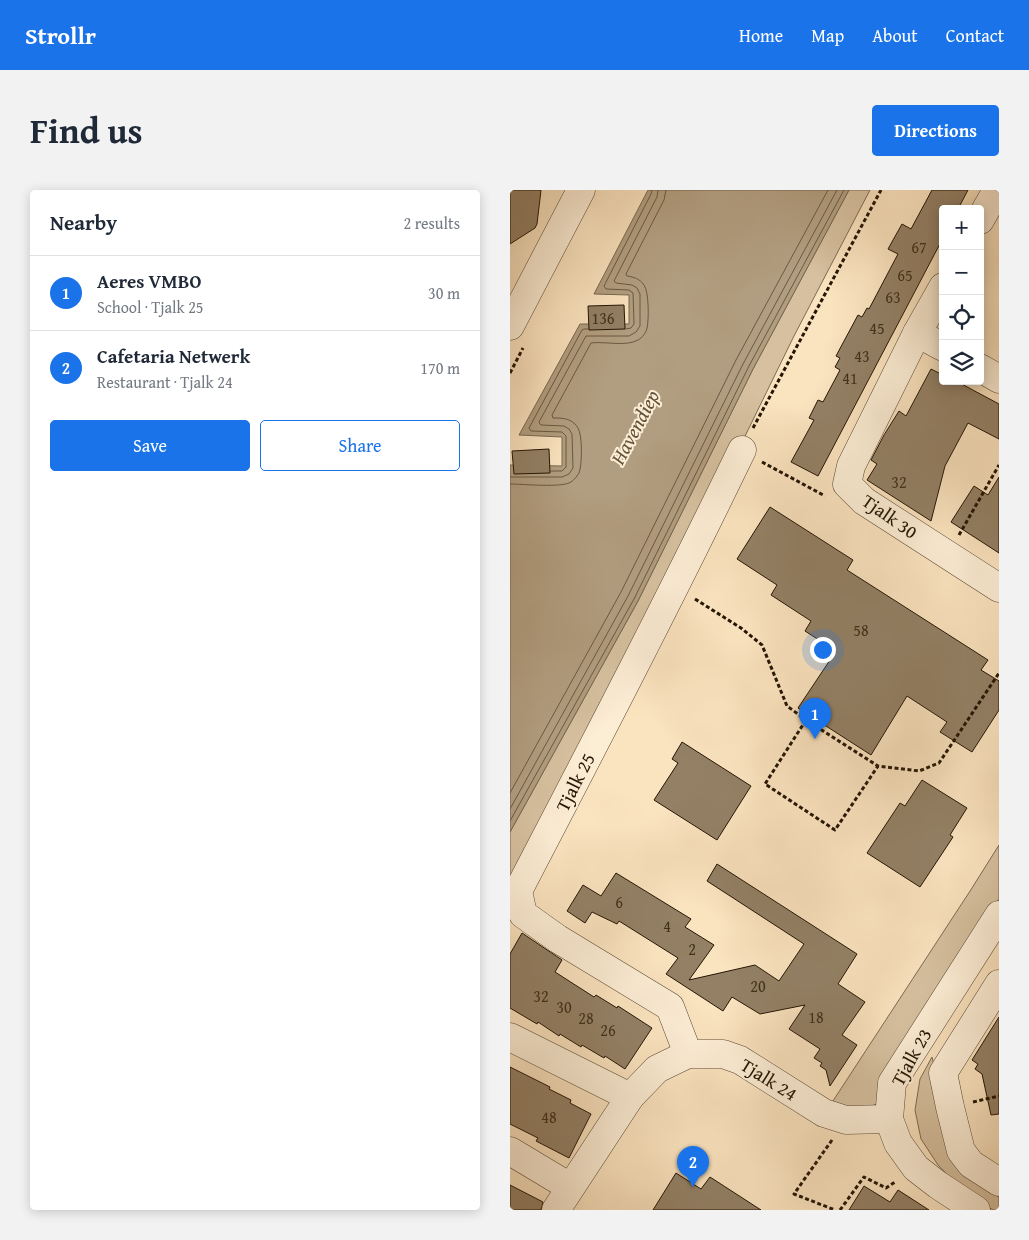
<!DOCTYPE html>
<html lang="en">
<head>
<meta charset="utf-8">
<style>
	body { margin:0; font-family:"Gentium Book Plus",serif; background:#f2f2f3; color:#1f2937 }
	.controls { position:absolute; right:15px; top:15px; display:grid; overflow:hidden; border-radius:5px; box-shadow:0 2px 12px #0003 }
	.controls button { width:45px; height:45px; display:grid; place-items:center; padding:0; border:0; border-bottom:1px solid #e0e1e3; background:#fff; color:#1f2937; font:25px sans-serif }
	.you { position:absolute; left:312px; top:459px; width:18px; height:18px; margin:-12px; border:4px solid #fff; border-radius:50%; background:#1a73e8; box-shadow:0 0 0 8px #1a73e833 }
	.badge { display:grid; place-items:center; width:32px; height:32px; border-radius:50%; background:#1a73e8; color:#fff; font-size:16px; font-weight:700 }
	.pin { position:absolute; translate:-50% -41px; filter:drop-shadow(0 1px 2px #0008) }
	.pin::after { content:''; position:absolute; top:26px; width:18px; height:15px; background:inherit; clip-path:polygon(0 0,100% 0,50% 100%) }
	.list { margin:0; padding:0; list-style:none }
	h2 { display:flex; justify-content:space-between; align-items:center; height:65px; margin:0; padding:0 20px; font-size:21px }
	h2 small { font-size:16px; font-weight:400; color:#747a83 }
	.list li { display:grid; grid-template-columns:32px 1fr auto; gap:15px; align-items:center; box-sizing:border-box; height:75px; padding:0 20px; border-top:1px solid #e0e1e3 }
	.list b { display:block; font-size:19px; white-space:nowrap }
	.list p { margin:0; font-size:16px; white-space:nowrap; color:#747a83 }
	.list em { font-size:16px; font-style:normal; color:#747a83 }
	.actions { display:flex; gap:10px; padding:15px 20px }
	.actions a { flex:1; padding:11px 0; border:1px solid #1a73e8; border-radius:5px; text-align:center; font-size:18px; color:#1a73e8 }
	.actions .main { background:#1a73e8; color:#fff }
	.icon { flex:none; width:28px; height:28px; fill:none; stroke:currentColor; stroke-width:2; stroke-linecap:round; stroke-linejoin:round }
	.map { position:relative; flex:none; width:489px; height:1020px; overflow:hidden; border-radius:5px }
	header { display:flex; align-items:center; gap:30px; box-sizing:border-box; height:70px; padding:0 25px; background:#1a73e8; color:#fff }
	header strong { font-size:24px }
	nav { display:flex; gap:28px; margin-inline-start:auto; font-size:18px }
	.intro { display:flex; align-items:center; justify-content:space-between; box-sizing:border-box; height:120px; padding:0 30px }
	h1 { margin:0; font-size:35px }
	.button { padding:12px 22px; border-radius:5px; background:#1a73e8; color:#fff; font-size:18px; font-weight:700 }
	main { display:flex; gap:30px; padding:0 30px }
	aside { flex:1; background:#fff; border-radius:5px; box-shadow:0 2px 12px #0003 }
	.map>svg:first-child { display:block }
	.green { fill:#d6c09f; stroke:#7d6a52 }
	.water { fill:#b19d7f; stroke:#79674e }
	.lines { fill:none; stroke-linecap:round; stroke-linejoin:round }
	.shore { stroke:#6a5942; stroke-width:1 }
	.building { fill:#938065; stroke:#241504 }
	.minor-casing { stroke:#5a4833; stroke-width:29 }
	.path { stroke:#241504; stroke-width:3; stroke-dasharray:4 2.5; stroke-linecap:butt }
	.minor { stroke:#fcedd5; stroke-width:28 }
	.labels { text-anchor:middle; stroke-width:4; stroke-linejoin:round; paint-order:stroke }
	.number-label { font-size:16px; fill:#40301c }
	.street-label { font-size:19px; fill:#241504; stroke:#fcedd5 }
	.water-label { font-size:20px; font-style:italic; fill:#63523b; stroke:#fcedd5 }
</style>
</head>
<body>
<header>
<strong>Strollr</strong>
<nav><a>Home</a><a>Map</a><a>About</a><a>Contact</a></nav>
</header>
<div class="intro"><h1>Find us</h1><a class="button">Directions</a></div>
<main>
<aside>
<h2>Nearby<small>2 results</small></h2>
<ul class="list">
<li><span class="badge">1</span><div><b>Aeres VMBO</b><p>School · Tjalk 25</p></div><em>30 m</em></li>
<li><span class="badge">2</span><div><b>Cafetaria Netwerk</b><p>Restaurant · Tjalk 24</p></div><em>170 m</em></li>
</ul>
<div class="actions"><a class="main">Save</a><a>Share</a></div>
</aside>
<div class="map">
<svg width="489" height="1020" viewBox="0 0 489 1020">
	<rect width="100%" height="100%" fill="#fae3bf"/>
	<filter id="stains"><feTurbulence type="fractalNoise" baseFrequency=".004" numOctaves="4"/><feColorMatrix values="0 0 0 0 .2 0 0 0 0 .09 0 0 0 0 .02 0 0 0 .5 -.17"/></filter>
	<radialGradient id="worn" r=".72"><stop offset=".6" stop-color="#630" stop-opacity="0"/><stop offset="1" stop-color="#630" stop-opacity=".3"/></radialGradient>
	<g class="green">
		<polygon points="339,0 360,0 284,146 217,283 0,690 0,642 128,411 243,179"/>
		<polygon points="489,655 489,709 416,826 369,913 345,923 319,917 462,698"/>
		<polygon points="422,867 451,984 489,1007 489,1020 483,1020 453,1002 428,975 411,949 405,920 410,889"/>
	</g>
	<polygon class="water" points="138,0 339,0 243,179 128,411 0,642 0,275 52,276 52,247 9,245 70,134 119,134 119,105 84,104"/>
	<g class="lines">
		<g class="shore">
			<polyline points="116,139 121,138 124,134 123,103 119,100 96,99 94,96 141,4 142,0"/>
			<polyline points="41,281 52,281 56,277 56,246 52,242 21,241 19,238 72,140 74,139 78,139"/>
			<polyline points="0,287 52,287 59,284 63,278 62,244 59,239 54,236 31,235 30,234 29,232 76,146 119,146 126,142 130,136 130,104 127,98 122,95 106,93 104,91 147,7 148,0"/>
			<path d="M0 294C13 294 52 298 61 292 65 289 67 286 69 283 72 275 72 253 70 244 69 240 68 237 65 234 59 228 51 228 43 228L42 225 81 153C94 151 116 157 128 150 132 148 136 143 137 138 139 130 139 102 134 95 130 89 124 87 117 86L116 84 154 10 156 0"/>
			<polyline points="0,603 111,402 226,170 318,0"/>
			<polyline points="0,619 118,406 233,174 327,0"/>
			<polyline points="0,631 124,409 239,176 334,0"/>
		</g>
	</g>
	<g class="building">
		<polygon points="0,0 31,0 27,34 25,38 0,54"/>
		<polygon points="422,0 458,0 448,19 433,19 433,48 308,286 281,272 304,230 299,228 308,210 313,212 330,180 325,177 330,168 326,166 348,125 352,127 357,118 359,119 388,64 378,59 392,34 401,39"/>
		<polygon points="114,115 115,139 79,140 78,116"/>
		<polygon points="421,179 433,185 433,191 446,191 489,214 489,249 458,233 435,276 421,331 357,290 367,274 361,270 374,245 389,221 396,226"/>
		<polygon points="39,259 40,283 4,284 2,261"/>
		<polygon points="489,287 489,363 441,332 464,296 478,305"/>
		<polygon points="260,317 343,370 337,380 478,470 471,480 489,491 489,520 462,562 430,542 437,532 397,506 361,565 288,518 326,461 295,441 301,431 261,405 267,395 227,369"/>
		<polygon points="172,552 241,596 207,650 144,610 168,573 162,569"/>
		<polygon points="412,590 457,618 440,645 443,647 410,697 357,663 390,613 395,616"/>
		<polygon points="207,674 347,764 328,794 355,812 332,845 347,855 320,896 316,880 310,876 312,873 304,868 310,859 279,839 295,815 250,824 222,807 213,821 156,784 168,768 109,731 107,734 82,722 75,733 57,721 73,695 91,706 106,683 181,729 175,737 204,755 179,790 245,775 269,791 294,754 197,691"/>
		<polygon points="12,743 52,770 45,782 84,807 86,805 107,818 108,816 142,838 115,879 95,866 94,868 72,855 71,857 50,844 49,846 28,832 27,834 0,818 0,764"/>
		<polygon points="489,827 489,924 481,925 472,884 465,879 468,874 462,870"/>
		<polygon points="0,877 40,897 39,899 61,910 60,913 81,924 59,968 26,951 28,948 0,934"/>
		<polygon points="166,983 191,999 200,987 251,1020 143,1020"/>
		<polygon points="0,995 33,1012 31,1020 0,1020"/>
		<polygon points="354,996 380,1012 388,1000 419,1020 339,1020"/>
	</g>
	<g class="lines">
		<defs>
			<g id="minor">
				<polyline points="470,30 487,0"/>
				<polyline points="433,97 407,143 341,276 337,294 354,311 489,398"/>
				<polyline points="0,136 71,0"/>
				<polyline points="407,143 433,157"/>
				<polyline points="470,178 489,189"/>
				<polyline points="489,794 433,883 440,917 451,961 461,974 489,992"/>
				<polyline points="0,847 120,907"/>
				<path d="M178 864 160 817 48 749 13 724 8 701C84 555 160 409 232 260"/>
				<polyline points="0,961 60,997"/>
				<polyline points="46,1020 120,907 147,879 178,864 213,864 230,870 314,923 336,930 379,929"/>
				<polyline points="466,1020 428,995 406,978 388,953 379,929 382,893 489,725"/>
			</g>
		</defs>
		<use href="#minor" class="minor-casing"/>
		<g class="path">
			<polyline points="0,183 13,158"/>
			<polyline points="243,238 371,0"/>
			<polyline points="252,272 315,306"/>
			<polyline points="449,345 489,275"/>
			<polyline points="185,409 231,438 252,455 277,516 296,530 368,576 409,581 429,573 489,483"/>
			<polyline points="296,530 255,594 325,640 368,576"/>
			<polyline points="463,912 489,906"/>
			<polyline points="322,950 284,1004 325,1020"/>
			<polyline points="330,1020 354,987 376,998 385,992"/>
		</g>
		<use href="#minor" class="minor"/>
	</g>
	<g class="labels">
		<g class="number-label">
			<text x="409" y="63">67</text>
			<text x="395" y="91">65</text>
			<text x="383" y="113">63</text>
			<text x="93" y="134">136</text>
			<text x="367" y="144">45</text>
			<text x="352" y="172">43</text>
			<text x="340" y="194">41</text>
			<text x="389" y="298">32</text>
			<text x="351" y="446">58</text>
			<text x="109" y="718">6</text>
			<text x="157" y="742">4</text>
			<text x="182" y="765">2</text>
			<text x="248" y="802">20</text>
			<text x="31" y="812">32</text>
			<text x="54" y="823">30</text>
			<text x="306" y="833">18</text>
			<text x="76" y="834">28</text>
			<text x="98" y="846">26</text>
			<text x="39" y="933">48</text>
		</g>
		<g class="street-label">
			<text transform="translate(380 326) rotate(35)" y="7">Tjalk 30</text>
			<text transform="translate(65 592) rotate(-63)" y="7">Tjalk 25</text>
			<text transform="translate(401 867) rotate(-61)" y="7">Tjalk 23</text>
			<text transform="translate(259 889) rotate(32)" y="7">Tjalk 24</text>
		</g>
		<g class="water-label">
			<text transform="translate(125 237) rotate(-62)" y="7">Havendiep</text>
		</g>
	</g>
	<rect width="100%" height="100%" filter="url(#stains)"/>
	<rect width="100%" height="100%" fill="url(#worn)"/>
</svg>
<div class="controls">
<button>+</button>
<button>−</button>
<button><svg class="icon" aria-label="locate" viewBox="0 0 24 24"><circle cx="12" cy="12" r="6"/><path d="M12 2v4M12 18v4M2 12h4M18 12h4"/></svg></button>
<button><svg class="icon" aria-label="layers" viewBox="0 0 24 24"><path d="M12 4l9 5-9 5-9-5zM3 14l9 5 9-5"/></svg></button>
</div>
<div class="you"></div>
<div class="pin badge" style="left:305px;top:549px">1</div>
<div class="pin badge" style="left:183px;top:997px">2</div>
</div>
</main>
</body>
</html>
